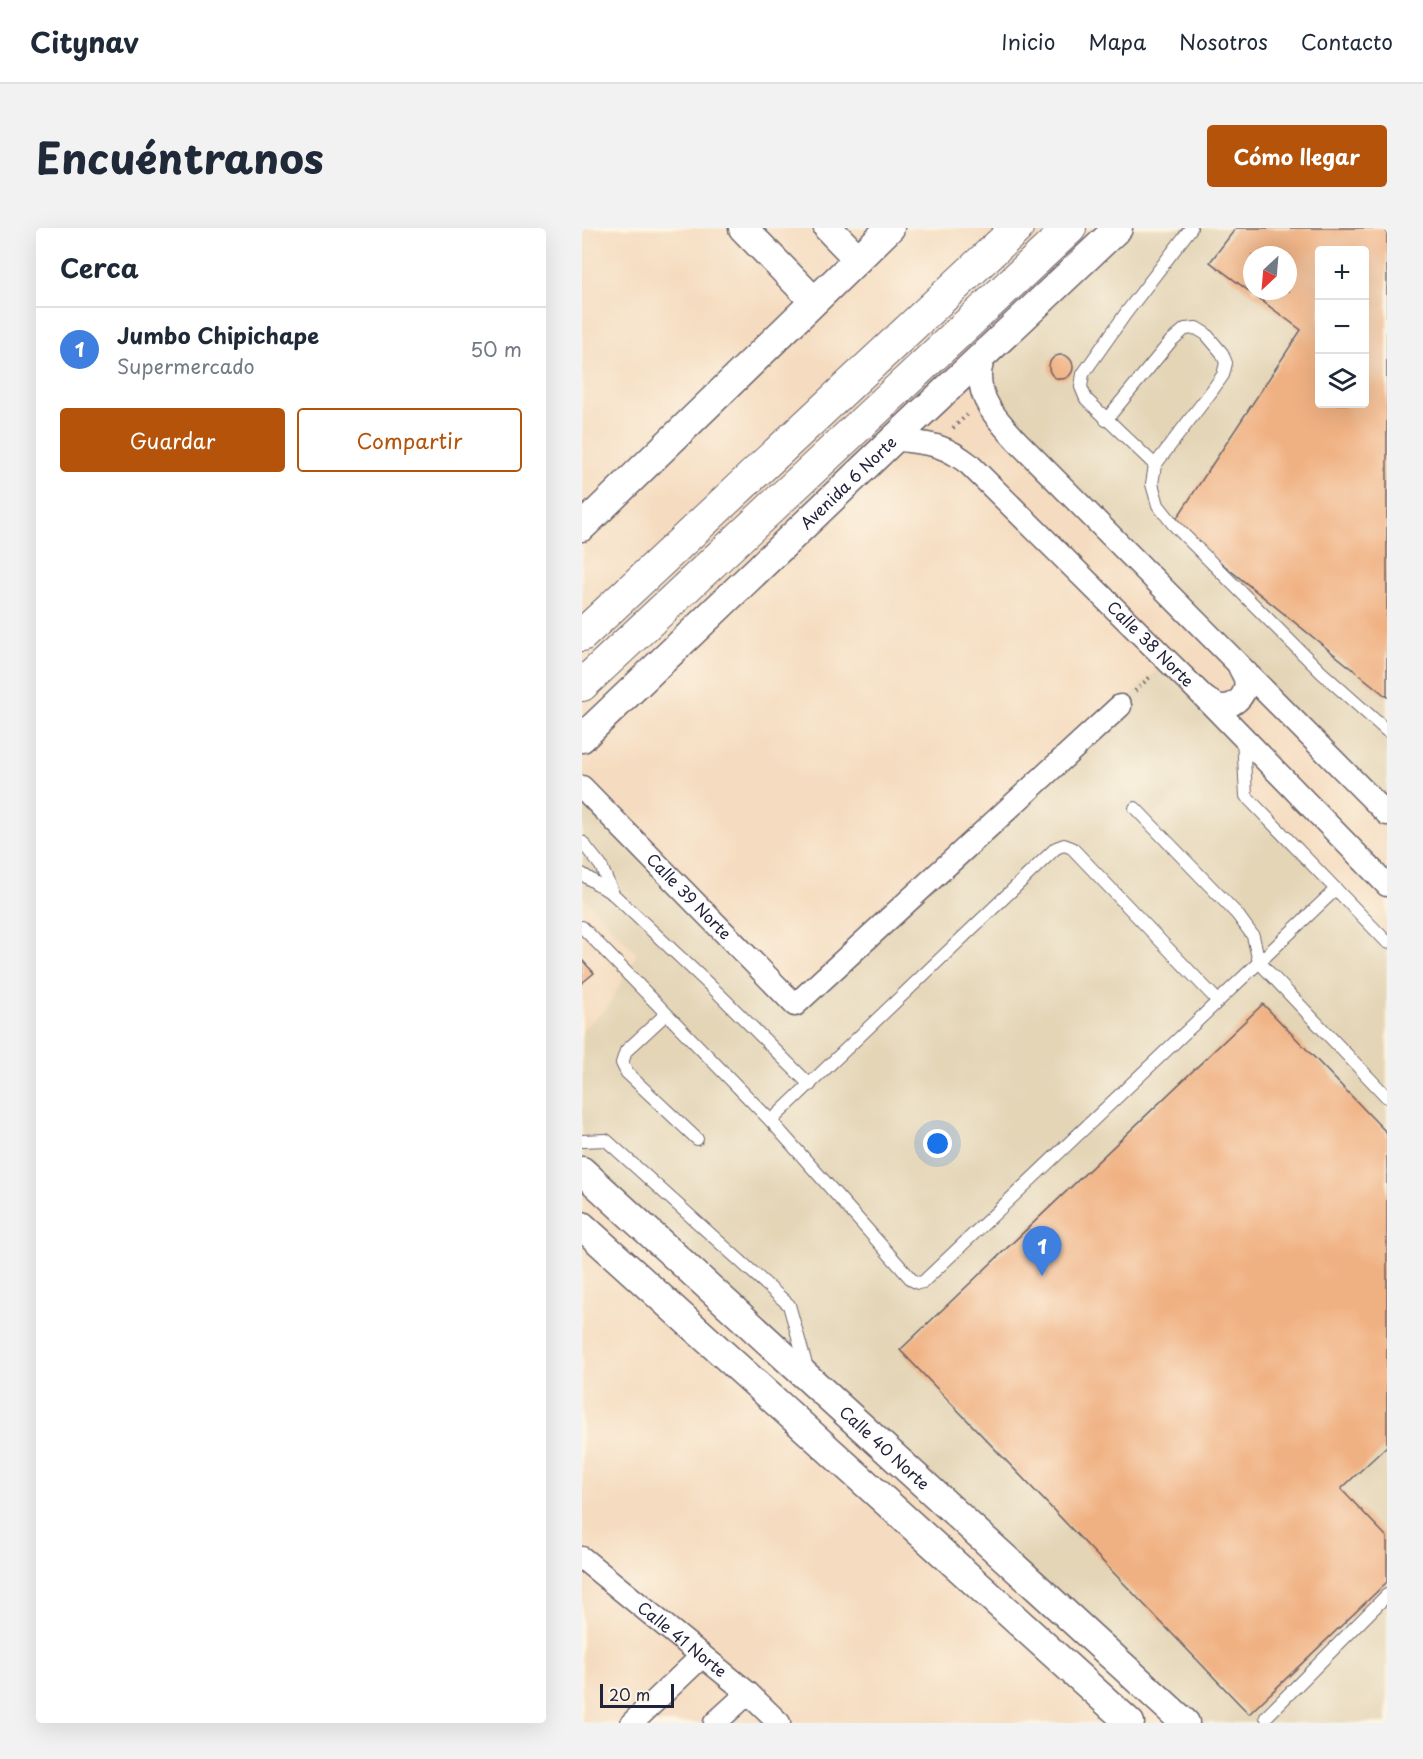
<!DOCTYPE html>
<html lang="es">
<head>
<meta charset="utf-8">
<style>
	body { margin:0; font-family:"Playpen Sans",sans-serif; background:#f2f2f3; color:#1f2937 }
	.controls { position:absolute; right:18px; top:18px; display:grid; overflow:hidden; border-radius:6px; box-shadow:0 6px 24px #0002 }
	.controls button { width:54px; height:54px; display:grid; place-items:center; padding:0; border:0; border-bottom:2px solid #e0e1e3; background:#fff; color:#1f2937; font:30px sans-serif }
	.compass { position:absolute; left:661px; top:18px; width:54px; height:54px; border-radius:50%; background:#fff; box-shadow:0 6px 24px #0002; rotate:206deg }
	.scale { position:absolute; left:18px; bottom:15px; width:74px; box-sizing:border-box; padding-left:6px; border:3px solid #22223b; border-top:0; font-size:16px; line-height:21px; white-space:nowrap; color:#22223b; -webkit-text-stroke:4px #fcf5e5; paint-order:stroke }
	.you { position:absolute; left:356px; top:916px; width:21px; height:21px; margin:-15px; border:4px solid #fff; border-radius:50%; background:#1a73e8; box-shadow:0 0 0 9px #1a73e833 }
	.badge { display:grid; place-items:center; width:39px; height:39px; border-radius:50%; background:#b45309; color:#fff; font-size:20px; font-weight:700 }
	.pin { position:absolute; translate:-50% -50px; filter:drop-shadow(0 2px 3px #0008) }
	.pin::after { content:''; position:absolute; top:32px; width:21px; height:18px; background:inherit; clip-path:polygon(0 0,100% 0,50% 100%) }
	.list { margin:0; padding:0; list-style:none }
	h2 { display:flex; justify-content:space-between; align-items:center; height:78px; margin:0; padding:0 24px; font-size:26px }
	h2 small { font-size:20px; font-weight:400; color:#747a83 }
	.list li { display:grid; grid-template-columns:39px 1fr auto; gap:18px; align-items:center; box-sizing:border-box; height:84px; padding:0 24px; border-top:2px solid #e0e1e3 }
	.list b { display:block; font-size:22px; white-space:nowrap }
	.list p { margin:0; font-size:20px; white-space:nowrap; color:#747a83 }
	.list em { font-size:20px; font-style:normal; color:#747a83 }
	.actions { display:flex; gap:12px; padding:18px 24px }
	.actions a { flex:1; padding:14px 0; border:2px solid #b45309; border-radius:6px; text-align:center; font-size:21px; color:#b45309 }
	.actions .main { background:#b45309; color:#fff }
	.icon { flex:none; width:33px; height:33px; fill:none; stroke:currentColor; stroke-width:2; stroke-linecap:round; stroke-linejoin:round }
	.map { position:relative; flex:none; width:805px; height:1495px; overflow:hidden; border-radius:6px }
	header { display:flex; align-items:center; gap:36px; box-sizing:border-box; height:84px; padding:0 30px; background:#fff; border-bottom:2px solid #e0e1e3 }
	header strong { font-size:28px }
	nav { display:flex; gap:33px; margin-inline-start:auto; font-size:21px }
	.intro { display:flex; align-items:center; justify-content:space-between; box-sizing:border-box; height:144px; padding:0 36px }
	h1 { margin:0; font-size:42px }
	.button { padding:15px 27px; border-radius:6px; background:#b45309; color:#fff; font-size:21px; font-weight:700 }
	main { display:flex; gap:36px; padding:0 36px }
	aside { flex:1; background:#fff; border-radius:6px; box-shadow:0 6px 24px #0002 }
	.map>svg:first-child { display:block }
	.built { fill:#e4d5b7; fill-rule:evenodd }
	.building { fill:#f0b182; fill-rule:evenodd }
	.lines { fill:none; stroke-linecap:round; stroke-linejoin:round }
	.service-casing { stroke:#6c636a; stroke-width:14 }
	.minor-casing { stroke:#6c636a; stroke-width:25 }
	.tertiary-casing { stroke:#6c636a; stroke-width:31 }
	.secondary-casing { stroke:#6c636a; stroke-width:34 }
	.path { stroke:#6c636a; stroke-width:4; stroke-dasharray:1.5 4.5; stroke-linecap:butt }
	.service { stroke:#fff; stroke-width:12 }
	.minor { stroke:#fff; stroke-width:22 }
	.tertiary { stroke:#fff; stroke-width:28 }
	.secondary { stroke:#fff; stroke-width:32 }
	.labels { text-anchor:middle; stroke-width:5; stroke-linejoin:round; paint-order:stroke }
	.street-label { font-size:16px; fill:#22223b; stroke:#fcf5e5 }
</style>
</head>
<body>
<header>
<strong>Citynav</strong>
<nav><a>Inicio</a><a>Mapa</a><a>Nosotros</a><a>Contacto</a></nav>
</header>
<div class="intro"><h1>Encuéntranos</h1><a class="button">Cómo llegar</a></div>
<main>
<aside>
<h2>Cerca<small></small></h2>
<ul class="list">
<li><span class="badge" style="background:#3f7fe0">1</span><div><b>Jumbo Chipichape</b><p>Supermercado</p></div><em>50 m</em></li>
</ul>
<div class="actions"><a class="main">Guardar</a><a>Compartir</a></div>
</aside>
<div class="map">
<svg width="805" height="1495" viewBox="0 0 805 1495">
	<rect width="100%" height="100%" fill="#fcf5e5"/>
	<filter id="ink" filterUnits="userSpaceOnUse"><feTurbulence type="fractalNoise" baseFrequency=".0167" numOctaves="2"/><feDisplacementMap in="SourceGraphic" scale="12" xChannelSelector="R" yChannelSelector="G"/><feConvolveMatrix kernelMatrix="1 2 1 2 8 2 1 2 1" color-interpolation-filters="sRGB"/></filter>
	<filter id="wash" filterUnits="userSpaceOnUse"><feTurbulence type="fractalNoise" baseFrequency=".008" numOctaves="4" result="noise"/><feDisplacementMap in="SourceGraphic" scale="24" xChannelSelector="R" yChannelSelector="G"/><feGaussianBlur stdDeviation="1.35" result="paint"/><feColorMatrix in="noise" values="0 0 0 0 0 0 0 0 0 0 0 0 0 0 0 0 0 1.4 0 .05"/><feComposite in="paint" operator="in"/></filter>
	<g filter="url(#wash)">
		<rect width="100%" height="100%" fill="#f5dcc0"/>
		<g class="built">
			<path d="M536 0H805V586L412 186 402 127ZM738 22H782V176H738ZM670 27H706V63H670Z"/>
			<polygon points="585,432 661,509 664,568 805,714 805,1495 603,1495 0,943 0,802 25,780 55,726 0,668 0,559 213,777 538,478"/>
		</g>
		<g id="blocks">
			<g class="building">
				<path d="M654 0H805V469L591 296 719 102 628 34ZM738 22H782V176H738ZM670 27H706V63H670Z"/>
				<circle cx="479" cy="139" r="12"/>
				<polygon points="0,732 12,745 0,755"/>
				<polygon points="681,776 805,905 805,1218 759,1261 805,1309 805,1354 667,1486 318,1122"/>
			</g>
		</g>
	</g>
	<g filter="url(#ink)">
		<use href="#blocks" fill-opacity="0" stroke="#6c636a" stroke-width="1.5"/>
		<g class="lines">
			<defs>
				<g id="service">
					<polyline points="524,192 589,113 603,101 614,100 624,106 640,125 644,135 641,147 629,164 573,237 570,256 576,277 591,296 739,444 805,503"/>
					<polyline points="573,237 504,171 499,159 501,146 544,85 609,0"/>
					<polyline points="661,510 664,568 805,714"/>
					<polyline points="553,580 655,686 671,708 677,734 805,869"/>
					<polyline points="0,614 19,638 31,666"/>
					<polyline points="0,646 31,666 136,765 228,857"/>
					<polyline points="0,699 189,893 330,1052 336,1055 341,1054 754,661"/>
					<polyline points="84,786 44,823 40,835 45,845 115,911"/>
					<polyline points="189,893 474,620 482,617 490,620 636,773"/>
					<polyline points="0,913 24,912 207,1077 225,1140"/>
					<polyline points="684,1489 805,1367"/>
				</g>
				<g id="minor">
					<path d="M402 127C401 133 398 140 398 146 397 174 417 193 434 212L805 586"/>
					<path id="s1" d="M312 211C345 216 359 214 387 236L623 470 805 657"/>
					<path d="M623 470C629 474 635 478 641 478 655 478 666 465 663 451 662 447 658 442 657 438"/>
					<path id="s2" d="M0 559 213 777 538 478"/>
					<path id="s3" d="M0 1330 166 1465 197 1495"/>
					<polyline points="50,1495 120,1428"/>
					<polyline points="133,1495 166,1465"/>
				</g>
				<g id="tertiary">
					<polyline points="161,0 232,73"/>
					<polyline points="246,0 276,31"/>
					<polyline points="0,299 308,0"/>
					<path id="s4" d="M0 510 312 211 536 0"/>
					<path id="s5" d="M0 943 603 1495"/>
					<polyline points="0,998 548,1495"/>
				</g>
				<g id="secondary">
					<polyline points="0,407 435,0"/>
					<polyline points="0,457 488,0"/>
				</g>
			</defs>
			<use href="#service" class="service-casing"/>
			<use href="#minor" class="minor-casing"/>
			<use href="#tertiary" class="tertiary-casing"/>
			<use href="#secondary" class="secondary-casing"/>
			<g class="path">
				<polyline points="371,200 385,187"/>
				<polyline points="553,463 569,448"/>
			</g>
			<use href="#service" class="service"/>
			<use href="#minor" class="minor"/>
			<use href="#tertiary" class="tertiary"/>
			<use href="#secondary" class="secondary"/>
		</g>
	</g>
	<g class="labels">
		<g class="street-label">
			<text dy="6" stroke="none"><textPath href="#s4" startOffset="369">Avenida 6 Norte</textPath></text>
			<text dy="6" stroke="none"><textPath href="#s1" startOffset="336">Calle 38 Norte</textPath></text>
			<text dy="6" stroke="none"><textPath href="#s2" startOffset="153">Calle 39 Norte</textPath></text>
			<text dy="6" stroke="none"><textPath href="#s5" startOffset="410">Calle 40 Norte</textPath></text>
			<text dy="6" stroke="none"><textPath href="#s3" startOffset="129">Calle 41 Norte</textPath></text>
		</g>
	</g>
</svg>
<div class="controls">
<button>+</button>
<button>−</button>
<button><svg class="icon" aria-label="layers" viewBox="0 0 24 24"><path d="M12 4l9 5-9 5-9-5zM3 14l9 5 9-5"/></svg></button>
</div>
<svg class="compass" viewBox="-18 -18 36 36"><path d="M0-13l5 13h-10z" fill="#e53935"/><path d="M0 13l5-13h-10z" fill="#747a83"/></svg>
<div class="scale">20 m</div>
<div class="you"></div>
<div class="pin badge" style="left:460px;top:1048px;background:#3f7fe0">1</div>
</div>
</main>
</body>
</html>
